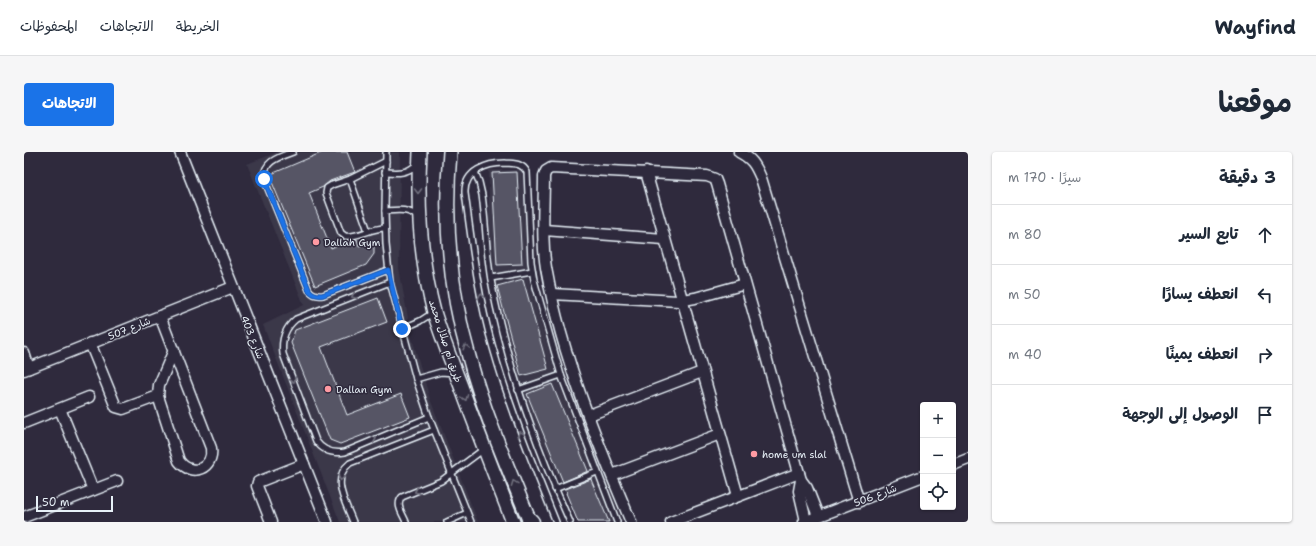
<!DOCTYPE html>
<html lang="ar">
<head>
<meta charset="utf-8">
<style>
	body { margin:0; font-family:"Shantell Sans","Playpen Sans Arabic",sans-serif; background:#f6f6f7; color:#1f2937; direction:rtl }
	.controls { position:absolute; right:12px; bottom:12px; display:grid; overflow:hidden; border-radius:4px; box-shadow:0 1px 3px #0004 }
	.controls button { width:36px; height:36px; display:grid; place-items:center; padding:0; border:0; border-bottom:1px solid #e0e1e3; background:#fff; color:#1f2937; font:20px sans-serif }
	.scale { position:absolute; left:12px; bottom:10px; width:77px; box-sizing:border-box; padding-left:4px; border:2px solid #e8f1f8; border-top:0; font-size:11px; line-height:14px; white-space:nowrap; color:#e8f1f8; -webkit-text-stroke:3px #2f2a3d; paint-order:stroke }
	.stop { position:absolute; width:12px; height:12px; margin:-9px; border:3px solid #1a73e8; border-radius:50%; background:#fff }
	.stop.end { background:#1a73e8; border-color:#fff; box-shadow:0 1px 4px #0008 }
	.list { margin:0; padding:0; list-style:none }
	h2 { display:flex; justify-content:space-between; align-items:center; height:52px; margin:0; padding:0 16px; font-size:17px }
	h2 small { font-size:13px; font-weight:400; color:#747a83 }
	.list li { display:grid; grid-template-columns:26px 1fr auto; gap:12px; align-items:center; box-sizing:border-box; height:60px; padding:0 16px; border-top:1px solid #e0e1e3 }
	.list b { display:block; font-size:15px; white-space:nowrap }
	.list em { font-size:13px; font-style:normal; color:#747a83 }
	.icon { flex:none; width:22px; height:22px; fill:none; stroke:currentColor; stroke-width:2; stroke-linecap:round; stroke-linejoin:round }
	.map { position:relative; flex:none; width:944px; height:370px; overflow:hidden; direction:ltr; border-radius:4px }
	header { display:flex; align-items:center; gap:24px; box-sizing:border-box; height:56px; padding:0 20px; background:#fff; border-bottom:1px solid #e0e1e3 }
	header strong { font-size:19px }
	nav { display:flex; gap:22px; margin-inline-start:auto; font-size:14px }
	.intro { display:flex; align-items:center; justify-content:space-between; box-sizing:border-box; height:96px; padding:0 24px }
	h1 { margin:0; font-size:28px }
	.button { padding:10px 18px; border-radius:4px; background:#1a73e8; color:#fff; font-size:14px; font-weight:700 }
	main { display:flex; gap:24px; padding:0 24px }
	aside { flex:1; background:#fff; border-radius:4px; box-shadow:0 1px 3px #0004 }
	.map>svg:first-child { display:block }
	.built { fill:#3b3749 }
	.building { fill:#575565; stroke:#e8f1f8 }
	.lines { fill:none; stroke-linecap:round; stroke-linejoin:round }
	.service-casing { stroke:#e8f1f8; stroke-width:8 }
	.minor-casing { stroke:#e8f1f8; stroke-width:13 }
	.tertiary-casing { stroke:#e8f1f8; stroke-width:16 }
	.secondary-casing { stroke:#e8f1f8; stroke-width:17 }
	.service { stroke:#2f2a3d; stroke-width:5 }
	.minor { stroke:#2f2a3d; stroke-width:10 }
	.tertiary { stroke:#2f2a3d; stroke-width:13 }
	.secondary { stroke:#2f2a3d; stroke-width:14 }
	.oneway { stroke:#70707e }
	.route { stroke:#1a73e8; stroke-width:5 }
	.poi-dot { fill:#ff9aa2; stroke:#2f2a3d; stroke-width:1.5 }
	.labels { text-anchor:middle; stroke-width:3; stroke-linejoin:round; paint-order:stroke }
	.poi-label { font-size:10px; fill:#e8f1f8; stroke:#2f2a3d; text-anchor:start }
	.street-label { font-size:10px; fill:#e8f1f8; stroke:#2f2a3d }
</style>
</head>
<body>
<header>
<strong>Wayfind</strong>
<nav><a>الخريطة</a><a>الاتجاهات</a><a>المحفوظات</a></nav>
</header>
<div class="intro"><h1>موقعنا</h1><a class="button">الاتجاهات</a></div>
<main>
<aside>
<h2>3 دقيقة<small>سيرًا · 170 m</small></h2>
<ul class="list">
<li><svg class="icon" aria-label="ahead" viewBox="0 0 24 24"><path d="M12 20V5M6 11l6-6 6 6"/></svg><div><b>تابع السير</b></div><em>80 m</em></li>
<li><svg class="icon" aria-label="left" viewBox="0 0 24 24"><path d="M17 20v-9H6M10 6l-5 5 5 5"/></svg><div><b>انعطف يسارًا</b></div><em>50 m</em></li>
<li><svg class="icon" aria-label="right" viewBox="0 0 24 24"><path d="M7 20v-9h11M14 6l5 5-5 5"/></svg><div><b>انعطف يمينًا</b></div><em>40 m</em></li>
<li><svg class="icon" aria-label="arrive" viewBox="0 0 24 24"><path d="M6 21V4h12l-3 4 3 4H6"/></svg><div><b>الوصول إلى الوجهة</b></div></li>
</ul>
</aside>
<div class="map">
<svg width="944" height="370" viewBox="0 0 944 370">
	<rect width="100%" height="100%" fill="#2f2a3d"/>
	<filter id="ink" filterUnits="userSpaceOnUse"><feTurbulence type="fractalNoise" baseFrequency=".025" numOctaves="2"/><feDisplacementMap in="SourceGraphic" scale="8" xChannelSelector="R" yChannelSelector="G"/><feConvolveMatrix kernelMatrix="1 2 1 2 8 2 1 2 1" color-interpolation-filters="sRGB"/></filter>
	<g filter="url(#ink)">
		<g class="built">
			<polygon points="254,0 376,0 375,116 387,183 406,247 454,370 316,370 239,173 280,153 223,12"/>
			<polygon points="465,18 498,18 504,125 534,229 589,370 554,370 498,244 465,128"/>
		</g>
		<g class="building">
			<polygon points="299,0 323,0 331,20 306,29 299,35 285,41 307,96 326,88 333,87 335,94 350,88 350,102 342,113 291,134 245,23"/>
			<polygon points="493,20 498,112 473,113 468,21"/>
			<polygon points="499,127 524,217 497,224 473,134"/>
			<polygon points="354,146 363,170 297,195 323,263 377,242 386,265 316,292 306,288 267,191 271,178"/>
			<polygon points="528,232 564,319 539,330 503,242"/>
			<polygon points="567,327 568,330 585,370 554,370 542,341 543,341 542,337"/>
		</g>
		<g class="lines">
			<defs>
				<g id="service">
					<path d="M269 0C255 5 239 9 240 27L285 138C289 143 293 144 299 143L364 118"/>
					<polyline points="362,0 361,59 362,92 366,130 392,227 405,265 447,370"/>
					<path d="M361 20C374 21 383 22 393 12"/>
					<path d="M451 20 455 30 458 43C462 71 462 100 467 128 482 212 511 292 546 370"/>
					<polyline points="326,27 344,79"/>
					<path d="M361 59C373 58 384 56 394 65"/>
					<path d="M361 76C347 76 333 86 321 84L317 81 302 41 303 36 308 33 326 27 362 9"/>
					<polyline points="467,126 508,119"/>
					<path d="M366 130 272 167C261 176 257 188 259 202L292 289C299 299 309 302 321 300L405 265"/>
					<polyline points="378,177 396,169 410,160"/>
					<polyline points="392,227 417,220 430,221"/>
					<polyline points="494,238 537,223"/>
					<polyline points="531,337 573,320"/>
					<path d="M329 370C322 351 306 327 326 311L410 278"/>
					<path d="M382 370C379 362 371 353 378 345L417 329 460 297"/>
					<polyline points="423,370 443,361"/>
					<path d="M532 370C509 313 486 256 469 196 454 145 448 93 441 41 440 19 463 11 481 11 491 12 498 11 503 20L507 110 510 128 537 223 593 370"/>
				</g>
				<g id="minor">
					<polyline points="156,0 303,370"/>
					<path d="M715 0C728 7 731 12 737 26L835 350"/>
					<polyline points="622,20 714,344"/>
					<polyline points="520,78 640,87"/>
					<polyline points="528,142 654,149 671,146 721,132"/>
					<path d="M136 164 187 296C190 316 168 326 155 309L134 244 135 233 150 198"/>
					<polyline points="66,191 92,255 99,257 134,244"/>
					<polyline points="0,201 5,216"/>
					<polyline points="0,218 209,135"/>
					<polyline points="36,257 69,338"/>
					<polyline points="565,263 678,220"/>
					<polyline points="0,271 65,245"/>
					<polyline points="929,313 944,307"/>
					<polyline points="588,323 696,282"/>
					<polyline points="777,328 775,339 782,369"/>
					<polyline points="0,365 93,329"/>
					<polyline points="247,370 233,334 234,330 280,312"/>
					<path d="M607 370C574 292 538 205 523 121 517 92 520 54 520 24L522 19 527 16 683 24 691 27 693 32 777 328 783 336 794 364"/>
					<polyline points="647,370 775,321"/>
					<polyline points="780,370 899,324"/>
				</g>
				<g id="tertiary">
					<path d="M396 0C393 54 396 107 410 160 418 186 428 211 438 237 454 281 472 326 489 370"/>
					<path d="M426 0C420 68 426 139 445 205 460 261 484 316 506 370"/>
				</g>
				<polyline id="secondary" points="505,367 508,370"/>
			</defs>
			<use href="#service" class="service-casing"/>
			<use href="#minor" class="minor-casing"/>
			<use href="#tertiary" class="tertiary-casing"/>
			<use href="#secondary" class="secondary-casing"/>
			<use href="#service" class="service"/>
			<use href="#minor" class="minor"/>
			<use href="#tertiary" class="tertiary"/>
			<use href="#secondary" class="secondary"/>
		</g>
		<defs><path id="oneway-chevron" d="M-2-3.5L2.5 0L-2 3.5" fill="none" stroke-width="1.6" stroke-linecap="round" stroke-linejoin="round"/></defs>
		<g class="oneway">
			<use href="#oneway-chevron" transform="translate(394 39) rotate(90)"/>
			<use href="#oneway-chevron" transform="translate(330 144) rotate(158)"/>
			<use href="#oneway-chevron" transform="translate(457 144) rotate(-101)"/>
			<use href="#oneway-chevron" transform="translate(442 195) rotate(-104)"/>
			<use href="#oneway-chevron" transform="translate(269 228) rotate(69)"/>
			<use href="#oneway-chevron" transform="translate(441 246) rotate(69)"/>
			<use href="#oneway-chevron" transform="translate(497 282) rotate(-110)"/>
			<use href="#oneway-chevron" transform="translate(350 287) rotate(-23)"/>
			<use href="#oneway-chevron" transform="translate(317 326) rotate(99)"/>
			<use href="#oneway-chevron" transform="translate(490 331) rotate(-111)"/>
			<use href="#oneway-chevron" transform="translate(393 339) rotate(157)"/>
		</g>
	</g>
	<g class="lines" filter="url(#ink)">
		<path class="route" d="M240 27 285 138C289 143 293 144 299 143L364 118 378 177"/>
	</g>
	<g class="poi-dot">
		<circle cx="292" cy="90" r="4"/>
		<circle cx="304" cy="237" r="4"/>
		<circle cx="730" cy="302" r="4"/>
	</g>
	<g class="labels">
		<g class="poi-label">
			<text x="300" y="94">Dallah Gym</text>
			<text x="312" y="241">Dallan Gym</text>
			<text x="738" y="306">home um slal</text>
		</g>
		<g class="street-label">
			<text transform="translate(105 176) rotate(-22)" y="4">شارع 507</text>
			<text transform="translate(229 185) rotate(68)" y="4">شارع 403</text>
			<text transform="translate(422 189) rotate(72)" y="4">طريق ام صلال محمد</text>
			<text transform="translate(851 343) rotate(-21)" y="4">شارع 506</text>
		</g>
	</g>
</svg>
<div class="controls">
<button>+</button>
<button>−</button>
<button><svg class="icon" aria-label="locate" viewBox="0 0 24 24"><circle cx="12" cy="12" r="6"/><path d="M12 2v4M12 18v4M2 12h4M18 12h4"/></svg></button>
</div>
<div class="scale">50 m</div>
<div class="stop" style="left:240px;top:27px"></div>
<div class="stop end" style="left:378px;top:177px"></div>
</div>
</main>
</body>
</html>
